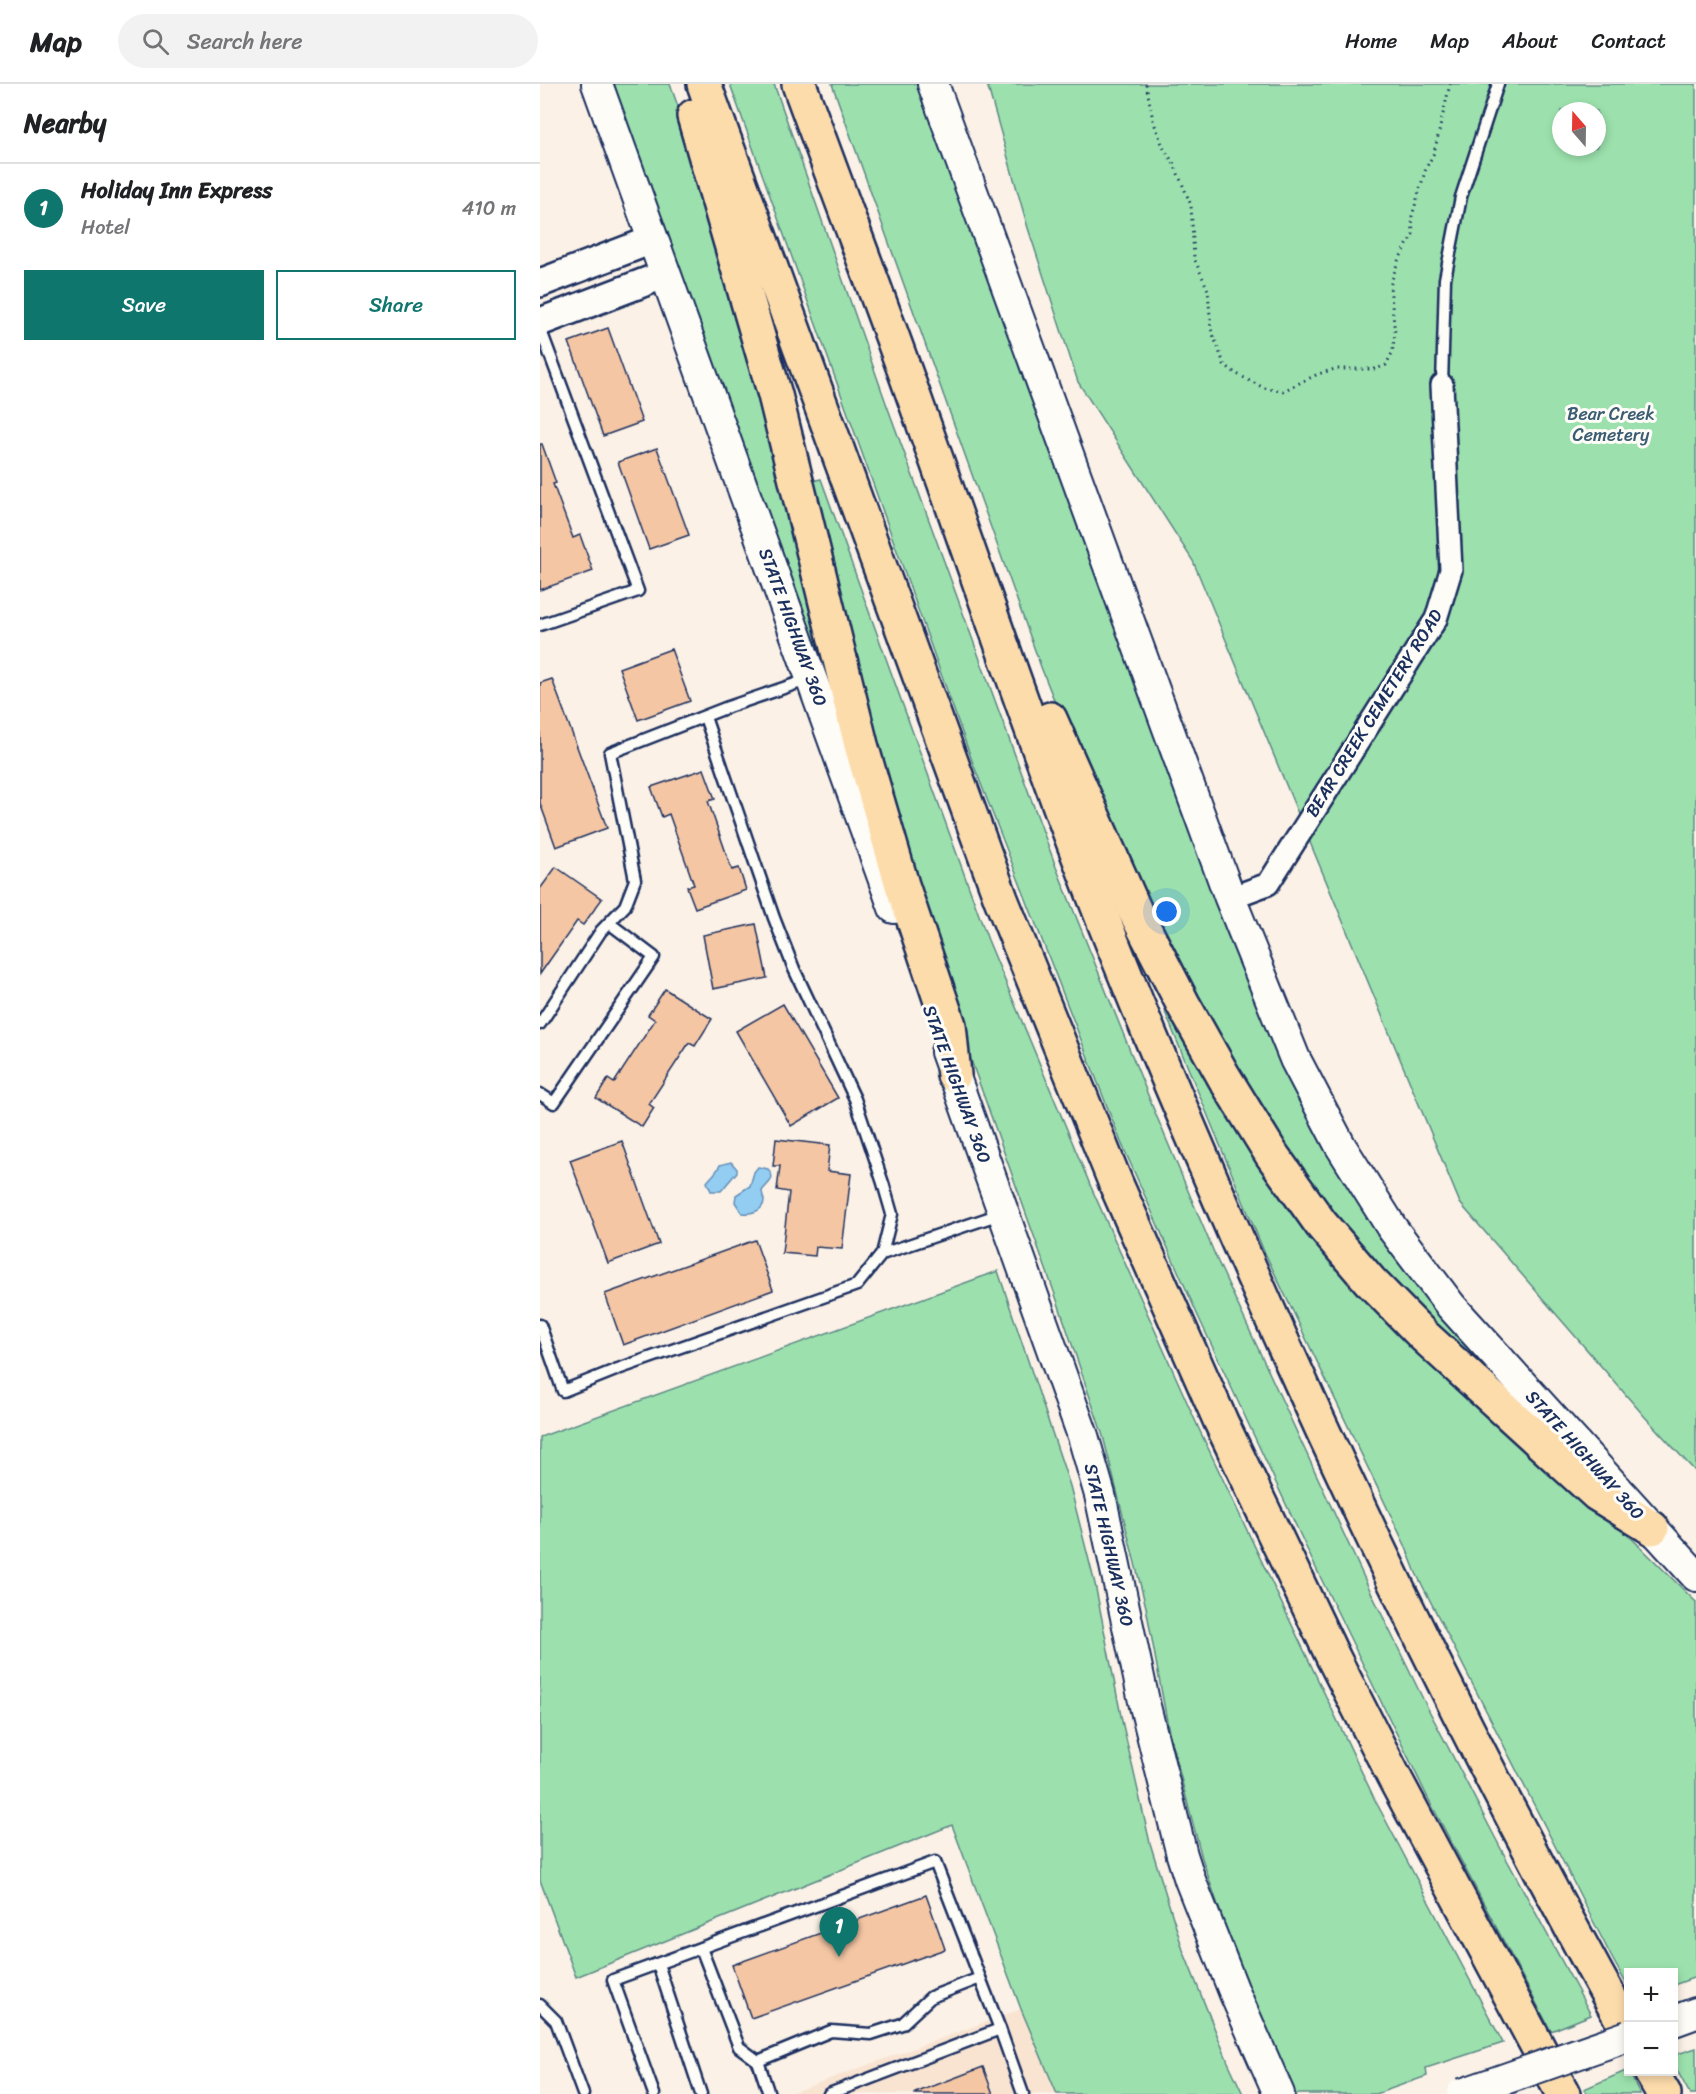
<!DOCTYPE html>
<html lang="en">
<head>
<meta charset="utf-8">
<style>
	body { margin:0; font-family:Sriracha,sans-serif; background:#f2f2f2; color:#202124 }
	.controls { position:absolute; right:18px; bottom:18px; display:grid; overflow:hidden; border-radius:0px; box-shadow:0 3px 9px #0003 }
	.controls button { width:54px; height:54px; display:grid; place-items:center; padding:0; border:0; border-bottom:2px solid #e0e0e0; background:#fff; color:#202124; font:30px sans-serif }
	.compass { position:absolute; left:1012px; top:18px; width:54px; height:54px; border-radius:50%; background:#fff; box-shadow:0 3px 9px #0003; rotate:340deg }
	.you { position:absolute; left:627px; top:828px; width:21px; height:21px; margin:-15px; border:4px solid #fff; border-radius:50%; background:#1a73e8; box-shadow:0 0 0 9px #1a73e833 }
	.badge { display:grid; place-items:center; width:39px; height:39px; border-radius:50%; background:#0f766e; color:#fff; font-size:20px; font-weight:700 }
	.pin { position:absolute; translate:-50% -50px; filter:drop-shadow(0 2px 3px #0008) }
	.pin::after { content:''; position:absolute; top:32px; width:21px; height:18px; background:inherit; clip-path:polygon(0 0,100% 0,50% 100%) }
	.list { margin:0; padding:0; list-style:none }
	h2 { display:flex; justify-content:space-between; align-items:center; height:78px; margin:0; padding:0 24px; font-size:26px }
	h2 small { font-size:20px; font-weight:400; color:#757577 }
	.list li { display:grid; grid-template-columns:39px 1fr auto; gap:18px; align-items:center; box-sizing:border-box; height:90px; padding:0 24px; border-top:2px solid #e0e0e0 }
	.list b { display:block; font-size:22px; white-space:nowrap }
	.list p { margin:0; font-size:20px; white-space:nowrap; color:#757577 }
	.list em { font-size:20px; font-style:normal; color:#757577 }
	.actions { display:flex; gap:12px; padding:18px 24px }
	.actions a { flex:1; padding:14px 0; border:2px solid #0f766e; border-radius:0px; text-align:center; font-size:21px; color:#0f766e }
	.actions .main { background:#0f766e; color:#fff }
	.icon { flex:none; width:33px; height:33px; fill:none; stroke:currentColor; stroke-width:2; stroke-linecap:round; stroke-linejoin:round }
	.map { position:relative; flex:none; width:1156px; height:2010px; overflow:hidden }
	header { display:flex; align-items:center; gap:36px; box-sizing:border-box; height:84px; padding:0 30px; background:#fff; border-bottom:2px solid #e0e0e0 }
	header strong { font-size:28px }
	nav { display:flex; gap:33px; margin-inline-start:auto; font-size:21px }
	.search { width:420px; height:54px; background:#f2f2f2; display:flex; align-items:center; gap:15px; box-sizing:border-box; padding:0 21px; border-radius:33px; color:#757577; font-size:22px }
	main { display:flex }
	aside { flex:1; background:#fff }
	.map>svg:first-child { display:block }
	.built { fill:#f9e4d2 }
	.green { fill:#9ce1ad; stroke:#5c8886; stroke-width:1.5; fill-rule:evenodd }
	.water { fill:#93cdf2; stroke:#638eb7; stroke-width:1.5 }
	.building { fill:#f4c6a4; stroke:#1b2f5e; stroke-width:1.5 }
	.lines { fill:none; stroke-linecap:round; stroke-linejoin:round }
	.service-casing { stroke:#1b2f5e; stroke-width:15 }
	.minor-casing { stroke:#1b2f5e; stroke-width:26 }
	.tertiary-casing { stroke:#1b2f5e; stroke-width:32 }
	.secondary-casing { stroke:#1b2f5e; stroke-width:34 }
	.motorway-casing { stroke:#1b2f5e; stroke-width:38 }
	.path { stroke:#1b2f5e; stroke-width:3; stroke-dasharray:1.5 4.5; stroke-linecap:butt }
	.service { stroke:#fdfcf7; stroke-width:10 }
	.minor { stroke:#fdfcf7; stroke-width:21 }
	.tertiary { stroke:#fdfcf7; stroke-width:27 }
	.secondary { stroke:#fdfcf7; stroke-width:30 }
	.motorway { stroke:#fddcac; stroke-width:33 }
	.secondary-bridge-casing { stroke:#1b2f5e; stroke-width:34; stroke-linecap:butt }
	.secondary-bridge { stroke:#fdfcf7; stroke-width:30 }
	.labels { text-anchor:middle; stroke-width:6; stroke-linejoin:round; paint-order:stroke }
	.park-label { font-size:18px; fill:#3b5c72; stroke:#fdfcf7 }
	.street-label { font-size:18px; fill:#1b2f5e; stroke:#fdfcf7 }
</style>
</head>
<body>
<header>
<strong>Map</strong>
<div class="search"><svg class="icon" aria-label="search" viewBox="0 0 24 24"><circle cx="10" cy="10" r="6"/><path d="M15 15l6 6"/></svg>Search here</div>
<nav><a>Home</a><a>Map</a><a>About</a><a>Contact</a></nav>
</header>
<main>
<aside>
<h2>Nearby<small></small></h2>
<ul class="list">
<li><span class="badge">1</span><div><b>Holiday Inn Express</b><p>Hotel</p></div><em>410 m</em></li>
</ul>
<div class="actions"><a class="main">Save</a><a>Share</a></div>
</aside>
<div class="map">
<svg width="1156" height="2010" viewBox="0 0 1156 2010">
	<rect width="100%" height="100%" fill="#fbf1e6"/>
	<filter id="ink" filterUnits="userSpaceOnUse"><feTurbulence type="fractalNoise" baseFrequency=".0167" numOctaves="2"/><feDisplacementMap in="SourceGraphic" scale="12" xChannelSelector="R" yChannelSelector="G"/><feConvolveMatrix kernelMatrix="1 2 1 2 8 2 1 2 1" color-interpolation-filters="sRGB"/></filter>
	<g filter="url(#ink)">
		<polygon class="built" points="481,1925 517,2010 248,2010"/>
		<g class="green">
			<polygon points="70,0 130,0 146,45 175,145 303,630 294,631"/>
			<polygon points="190,0 234,0 346,319 516,783 614,1026 678,1178 827,1500 883,1615 960,1763 1051,1931 1011,1947 888,1714 773,1478 658,1232 581,1058 434,682"/>
			<polygon points="292,0 379,0 727,936 941,1276 936,1279 893,1239 778,1120 666,944 537,674 501,583"/>
			<path d="M447 0H1156V1388L1105 1333 920 1119 653 477 538 298 488 144ZM1021 27H1057V63H1021Z"/>
			<polygon points="281,395 448,856 551,1103 659,1345 835,1716 963,1959 886,1984 887,1992 836,2010 755,2010 737,1972 698,1880 662,1774 629,1648 606,1523 563,1352 517,1216 418,940 357,758 268,398"/>
			<polygon points="635,924 736,1095 1065,1428 1156,1518 1156,1893 1134,1901 1134,1888 1088,1888 1088,1903 1071,1872 876,1489 865,1461 723,1165 625,928"/>
			<polygon points="458,1187 530,1402 555,1500 582,1637 610,1759 643,1866 688,1978 703,2010 517,2010 481,1925 412,1741 36,1893 0,1796 0,1353"/>
			<polygon points="1156,1964 1156,2010 1150,2010 1134,1981 1134,1971"/>
			<polygon points="1088,1986 1100,2010 1047,2010 1044,2005"/>
		</g>
		<g class="water">
			<path d="M191 1078 197 1085V1088L181 1107H171L167 1098C172 1092 177 1088 180 1081Z"/>
			<path d="M218 1083 228 1085C237 1096 228 1098 222 1107 222 1110 224 1114 224 1117 223 1128 210 1130 202 1129L195 1118 196 1111 210 1102 214 1088Z"/>
		</g>
		<g class="building">
			<polygon points="68,244 102,338 63,352 29,258"/>
			<polygon points="0,360 2,360 16,399 13,400 33,454 40,451 53,487 0,506"/>
			<polygon points="117,364 149,451 109,465 78,378"/>
			<polygon points="131,565 150,617 98,636 79,584"/>
			<polygon points="12,595 67,744 16,763 0,719 0,599"/>
			<polygon points="164,685 175,715 168,717 192,786 199,784 206,806 155,824 147,803 154,801 129,730 122,733 111,703"/>
			<polygon points="16,783 62,815 43,841 37,837 0,890 0,805"/>
			<polygon points="216,840 227,894 173,905 163,851"/>
			<polygon points="125,905 172,935 155,962 149,959 109,1020 114,1024 102,1043 56,1014 68,995 74,999 115,936 108,931"/>
			<polygon points="243,920 298,1014 251,1042 196,947"/>
			<polygon points="236,1055 290,1061 287,1087 311,1090 302,1165 276,1163 275,1172 242,1169 249,1108 237,1106 240,1082 233,1082"/>
			<polygon points="82,1057 119,1160 68,1179 30,1076"/>
			<polygon points="215,1156 233,1206 83,1261 65,1210"/>
			<polygon points="386,1811 405,1865 211,1934 192,1881"/>
			<polygon points="443,1983 453,2010 375,2010 375,2009"/>
		</g>
		<g class="lines">
			<defs>
				<g id="service">
					<polyline points="0,244 98,507 0,541"/>
					<polyline points="902,301 905,195 921,113 958,0"/>
					<polyline points="165,633 234,834 254,885 315,1015 343,1099 352,1130 342,1170"/>
					<polyline points="0,940 61,847 85,822 95,796 70,669 188,623 270,595"/>
					<polyline points="0,1010 14,1019 114,873 69,839"/>
					<polyline points="0,1241 23,1307 78,1285 317,1201 342,1170 463,1129"/>
					<polyline points="161,1864 199,1963 218,1977"/>
					<polyline points="118,1880 161,2010"/>
					<polyline points="440,1894 460,1945"/>
					<polyline points="0,1921 16,1937 43,2010"/>
					<polyline points="114,2010 73,1896 395,1778 440,1894 391,1913 362,1940 331,1950 291,1947 218,1977 229,2010"/>
					<polyline points="289,2010 460,1945 483,2010"/>
				</g>
				<polyline id="minor" points="690,814 728,800 896,535 911,486 902,301"/>
				<g id="tertiary">
					<polyline points="0,199 112,156"/>
					<polyline points="0,238 126,190"/>
				</g>
				<g id="secondary">
					<polyline points="57,0 354,824"/>
					<polyline points="393,0 690,814 755,975 800,1061 852,1144 911,1222 1156,1492"/>
					<polyline points="406,968 543,1352 560,1411 605,1622 642,1771 650,1796 695,1910 739,2010"/>
					<polyline points="1134,1937 1156,1929"/>
				</g>
				<g id="motorway">
					<polyline points="164,0 461,815 576,1100 681,1338 794,1575 854,1693 1023,2010"/>
					<path d="M259 0C299 110 341 219 380 330 434 480 485 632 542 781 586 897 635 1011 684 1125 805 1406 939 1680 1088 1947"/>
					<polyline points="154,32 235,311 321,661 362,801 409,941 414,991"/>
					<polyline points="510,635 595,827 643,920 684,993 732,1071 781,1140 830,1197 883,1251 1057,1410 1112,1444"/>
					<polyline points="1111,1988 1124,2010"/>
				</g>
			</defs>
			<use href="#service" class="service-casing"/>
			<use href="#minor" class="minor-casing"/>
			<use href="#tertiary" class="tertiary-casing"/>
			<use href="#secondary" class="secondary-casing"/>
			<use href="#motorway" class="motorway-casing"/>
			<polyline class="path" points="606,0 613,36 623,63 634,80 651,121 654,174 668,206 671,245 684,280 695,289 724,304 743,307 778,290 795,285 836,285 846,281 852,269 855,250 850,202 858,177 873,150 872,132 886,84 894,69 910,0"/>
			<use href="#service" class="service"/>
			<use href="#minor" class="minor"/>
			<use href="#tertiary" class="tertiary"/>
			<use href="#secondary" class="secondary"/>
			<use href="#motorway" class="motorway"/>
			<defs>
				<polyline id="secondary-bridge" points="922,2010 1088,1952"/>
			</defs>
			<use href="#secondary-bridge" class="secondary-bridge-casing"/>
			<use href="#secondary-bridge" class="secondary-bridge"/>
		</g>
	</g>
	<g class="labels">
		<g class="park-label">
			<text x="1071" y="336">Bear Creek<tspan x="1071" dy="21">Cemetery</tspan></text>
		</g>
		<g class="street-label">
			<text transform="translate(253 543) rotate(70)" y="6">STATE HIGHWAY 360</text>
			<text transform="translate(834 629) rotate(-58)" y="6">BEAR CREEK CEMETERY ROAD</text>
			<text transform="translate(417 1000) rotate(70)" y="6">STATE HIGHWAY 360</text>
			<text transform="translate(1045 1371) rotate(48)" y="6">STATE HIGHWAY 360</text>
			<text transform="translate(569 1461) rotate(77)" y="6">STATE HIGHWAY 360</text>
		</g>
	</g>
</svg>
<div class="controls">
<button>+</button>
<button>−</button>
</div>
<svg class="compass" viewBox="-18 -18 36 36"><path d="M0-13l5 13h-10z" fill="#e53935"/><path d="M0 13l5-13h-10z" fill="#757577"/></svg>
<div class="you"></div>
<div class="pin badge" style="left:299px;top:1873px">1</div>
</div>
</main>
</body>
</html>
